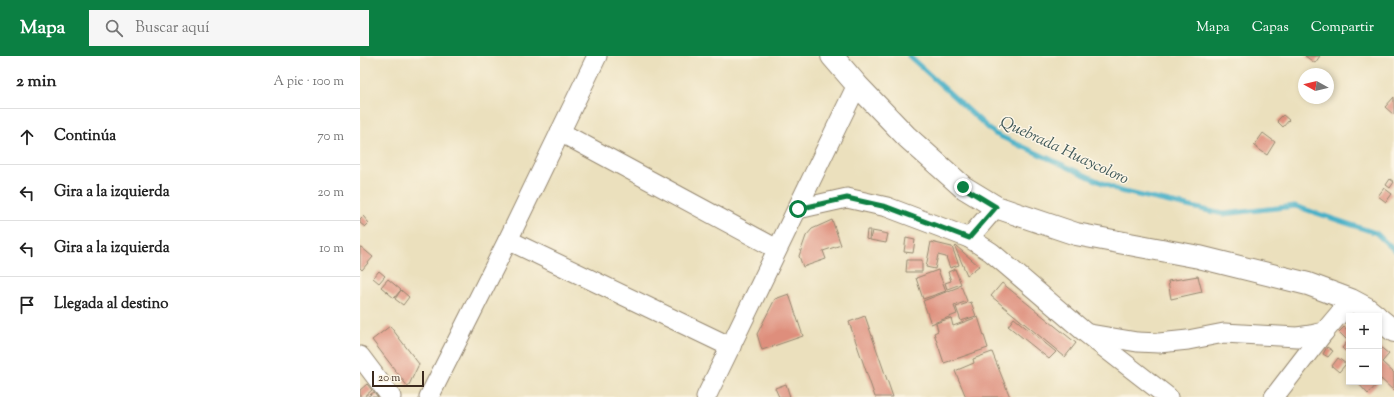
<!DOCTYPE html>
<html lang="es">
<head>
<meta charset="utf-8">
<style>
	body { margin:0; font-family:"Sorts Mill Goudy",serif; background:#f6f6f6; color:#222 }
	.controls { position:absolute; right:12px; bottom:12px; display:grid; overflow:hidden; border-radius:0px; box-shadow:0 2px 6px #0003 }
	.controls button { width:36px; height:36px; display:grid; place-items:center; padding:0; border:0; border-bottom:1px solid #e0e0e0; background:#fff; color:#222; font:20px sans-serif }
	.compass { position:absolute; left:938px; top:12px; width:36px; height:36px; border-radius:50%; background:#fff; box-shadow:0 2px 6px #0003; rotate:278deg }
	.scale { position:absolute; left:12px; bottom:10px; width:52px; box-sizing:border-box; padding-left:4px; border:2px solid #3b2a1e; border-top:0; font-size:11px; line-height:14px; white-space:nowrap; color:#3b2a1e; -webkit-text-stroke:3px #fcf5e5; paint-order:stroke }
	.stop { position:absolute; width:12px; height:12px; margin:-9px; border:3px solid #0b8043; border-radius:50%; background:#fff }
	.stop.end { background:#0b8043; border-color:#fff; box-shadow:0 1px 4px #0008 }
	.list { margin:0; padding:0; list-style:none }
	h2 { display:flex; justify-content:space-between; align-items:center; height:52px; margin:0; padding:0 16px; font-size:17px }
	h2 small { font-size:13px; font-weight:400; color:#767676 }
	.list li { display:grid; grid-template-columns:26px 1fr auto; gap:12px; align-items:center; box-sizing:border-box; height:56px; padding:0 16px; border-top:1px solid #e0e0e0 }
	.list b { display:block; font-size:15px; white-space:nowrap }
	.list em { font-size:13px; font-style:normal; color:#767676 }
	.icon { flex:none; width:22px; height:22px; fill:none; stroke:currentColor; stroke-width:2; stroke-linecap:round; stroke-linejoin:round }
	.map { position:relative; flex:none; width:1034px; height:341px; overflow:hidden }
	header { display:flex; align-items:center; gap:24px; box-sizing:border-box; height:56px; padding:0 20px; background:#0b8043; color:#fff }
	header strong { font-size:19px }
	nav { display:flex; gap:22px; margin-inline-start:auto; font-size:14px }
	.search { width:280px; height:36px; background:#f6f6f6; display:flex; align-items:center; gap:10px; box-sizing:border-box; padding:0 14px; border-radius:0px; color:#767676; font-size:15px }
	main { display:flex }
	aside { flex:1; background:#fff }
	.map>svg:first-child { display:block }
	.lines { fill:none; stroke-linecap:round; stroke-linejoin:round }
	.stream { stroke:#48b0c7; stroke-width:5 }
	.building { fill:#de8e7b }
	.minor-casing { stroke:#93856e; stroke-width:21 }
	.major-casing { stroke:#93856e; stroke-width:24 }
	.minor { stroke:#fff; stroke-width:19 }
	.major { stroke:#fff; stroke-width:22 }
	.route { stroke:#0b8043; stroke-width:5 }
	.labels { text-anchor:middle; stroke-width:3; stroke-linejoin:round; paint-order:stroke }
	.water-label { font-size:16px; font-style:italic; fill:#405959; stroke:#fcf5e5 }
</style>
</head>
<body>
<header>
<strong>Mapa</strong>
<div class="search"><svg class="icon" aria-label="search" viewBox="0 0 24 24"><circle cx="10" cy="10" r="6"/><path d="M15 15l6 6"/></svg>Buscar aquí</div>
<nav><a>Mapa</a><a>Capas</a><a>Compartir</a></nav>
</header>
<main>
<aside>
<h2>2 min<small>A pie · 100 m</small></h2>
<ul class="list">
<li><svg class="icon" aria-label="ahead" viewBox="0 0 24 24"><path d="M12 20V5M6 11l6-6 6 6"/></svg><div><b>Continúa</b></div><em>70 m</em></li>
<li><svg class="icon" aria-label="left" viewBox="0 0 24 24"><path d="M17 20v-9H6M10 6l-5 5 5 5"/></svg><div><b>Gira a la izquierda</b></div><em>20 m</em></li>
<li><svg class="icon" aria-label="left" viewBox="0 0 24 24"><path d="M17 20v-9H6M10 6l-5 5 5 5"/></svg><div><b>Gira a la izquierda</b></div><em>10 m</em></li>
<li><svg class="icon" aria-label="arrive" viewBox="0 0 24 24"><path d="M6 21V4h12l-3 4 3 4H6"/></svg><div><b>Llegada al destino</b></div></li>
</ul>
</aside>
<div class="map">
<svg width="1034" height="341" viewBox="0 0 1034 341">
	<rect width="100%" height="100%" fill="#fcf5e5"/>
	<filter id="ink" filterUnits="userSpaceOnUse"><feTurbulence type="fractalNoise" baseFrequency=".025" numOctaves="2"/><feDisplacementMap in="SourceGraphic" scale="8" xChannelSelector="R" yChannelSelector="G"/><feConvolveMatrix kernelMatrix="1 2 1 2 8 2 1 2 1" color-interpolation-filters="sRGB"/></filter>
	<filter id="wash" filterUnits="userSpaceOnUse"><feTurbulence type="fractalNoise" baseFrequency=".012" numOctaves="4" result="noise"/><feDisplacementMap in="SourceGraphic" scale="16" xChannelSelector="R" yChannelSelector="G"/><feGaussianBlur stdDeviation="0.9" result="paint"/><feColorMatrix in="noise" values="0 0 0 0 0 0 0 0 0 0 0 0 0 0 0 0 0 1.4 0 .05"/><feComposite in="paint" operator="in"/></filter>
	<g filter="url(#wash)">
		<rect width="100%" height="100%" fill="#ebe0bd"/>
		<g class="lines">
			<polyline class="stream" points="549,0 635,78 760,135 863,158 935,150 1016,177 1034,194"/>
		</g>
		<g id="blocks">
			<g class="building">
				<polygon points="945,0 960,0 955,7"/>
				<polygon points="1034,41 1034,59 1025,51"/>
				<polygon points="923,59 929,64 923,71 917,65"/>
				<polygon points="903,77 915,86 907,99 894,90"/>
				<polygon points="1030,123 1034,126 1030,132 1026,129"/>
				<polygon points="1024,132 1032,138 1026,146 1018,140"/>
				<polygon points="3,160 9,167 5,171 0,167 0,163"/>
				<polygon points="472,164 481,189 463,195 466,203 443,211 439,200 446,180 452,173"/>
				<polygon points="507,174 510,174 509,184 506,183"/>
				<polygon points="512,175 528,178 526,187 510,184"/>
				<polygon points="546,182 555,184 553,197 544,196"/>
				<polygon points="571,186 592,191 599,209 590,212 586,201 578,199 575,213 566,211"/>
				<polygon points="596,190 619,210 607,219 595,191"/>
				<polygon points="0,191 1,191 13,201 2,214 0,212"/>
				<polygon points="547,204 562,204 562,216 546,216"/>
				<polygon points="595,213 601,228 587,233 585,227 591,225 588,216"/>
				<polygon points="578,214 586,235 563,243 556,222"/>
				<polygon points="19,215 25,220 19,227 13,222"/>
				<polygon points="838,220 842,236 811,243 808,225"/>
				<polygon points="28,223 41,234 34,242 21,231"/>
				<polygon points="642,227 716,287 705,301 631,240"/>
				<polygon points="601,230 607,245 594,250 597,258 571,268 563,245"/>
				<polygon points="41,234 49,241 43,249 35,243"/>
				<polygon points="429,238 443,280 402,294 397,278 415,243"/>
				<polygon points="611,246 616,260 601,265 596,251"/>
				<polygon points="505,260 533,341 515,341 489,266"/>
				<polygon points="618,261 628,292 584,307 574,277 578,275 576,267 591,262 593,270"/>
				<polygon points="654,262 696,296 689,303 648,270"/>
				<polygon points="30,270 59,308 48,331 12,284"/>
				<polygon points="984,271 989,275 989,298 982,292 988,285 979,276"/>
				<polygon points="1019,290 1029,298 1022,306 1034,317 1034,335 1021,323 1019,326"/>
				<polygon points="967,291 973,295 968,301 963,298"/>
				<polygon points="632,296 650,341 606,341 595,315 614,307 613,303"/>
				<polygon points="978,302 986,308 979,316 972,310"/>
				<polygon points="997,326 1019,326 1008,338"/>
				<polygon points="7,328 12,334 4,341 0,341 0,334"/>
				<polygon points="426,328 430,341 419,341 415,332"/>
				<polygon points="14,336 18,341 7,341"/>
			</g>
		</g>
	</g>
	<g filter="url(#ink)">
		<use href="#blocks" fill-opacity="0" stroke="#93856e" stroke-width="1"/>
		<g class="lines">
			<defs>
				<g id="minor">
					<polyline points="200,76 417,193"/>
					<polyline points="438,153 487,142 527,151 609,182 631,196 727,278 808,341"/>
					<polyline points="609,182 636,151"/>
					<polyline points="148,184 371,291"/>
					<polyline points="730,278 777,286 799,287 828,284 864,277 937,281 951,279 964,276 991,244"/>
					<polyline points="0,300 31,341"/>
					<polyline points="69,341 148,184 237,0"/>
					<polyline points="346,341 497,29"/>
					<polyline points="914,341 964,276"/>
				</g>
				<g id="major">
					<polyline points="472,0 497,29 547,81 603,131 636,151 716,178 839,201 948,228 991,244 1006,252 1016,260"/>
					<polyline points="1019,263 1034,275"/>
				</g>
			</defs>
			<use href="#minor" class="minor-casing"/>
			<use href="#major" class="major-casing"/>
			<use href="#minor" class="minor"/>
			<use href="#major" class="major"/>
		</g>
	</g>
	<g class="lines" filter="url(#ink)">
		<polyline class="route" points="438,153 487,142 527,151 609,182 636,151 603,131"/>
	</g>
	<g class="labels">
		<g class="water-label">
			<text transform="translate(705 93) rotate(25)" y="6">Quebrada Huaycoloro</text>
		</g>
	</g>
</svg>
<div class="controls">
<button>+</button>
<button>−</button>
</div>
<svg class="compass" viewBox="-18 -18 36 36"><path d="M0-13l5 13h-10z" fill="#e53935"/><path d="M0 13l5-13h-10z" fill="#767676"/></svg>
<div class="scale">20 m</div>
<div class="stop" style="left:438px;top:153px"></div>
<div class="stop end" style="left:603px;top:131px"></div>
</div>
</main>
</body>
</html>
